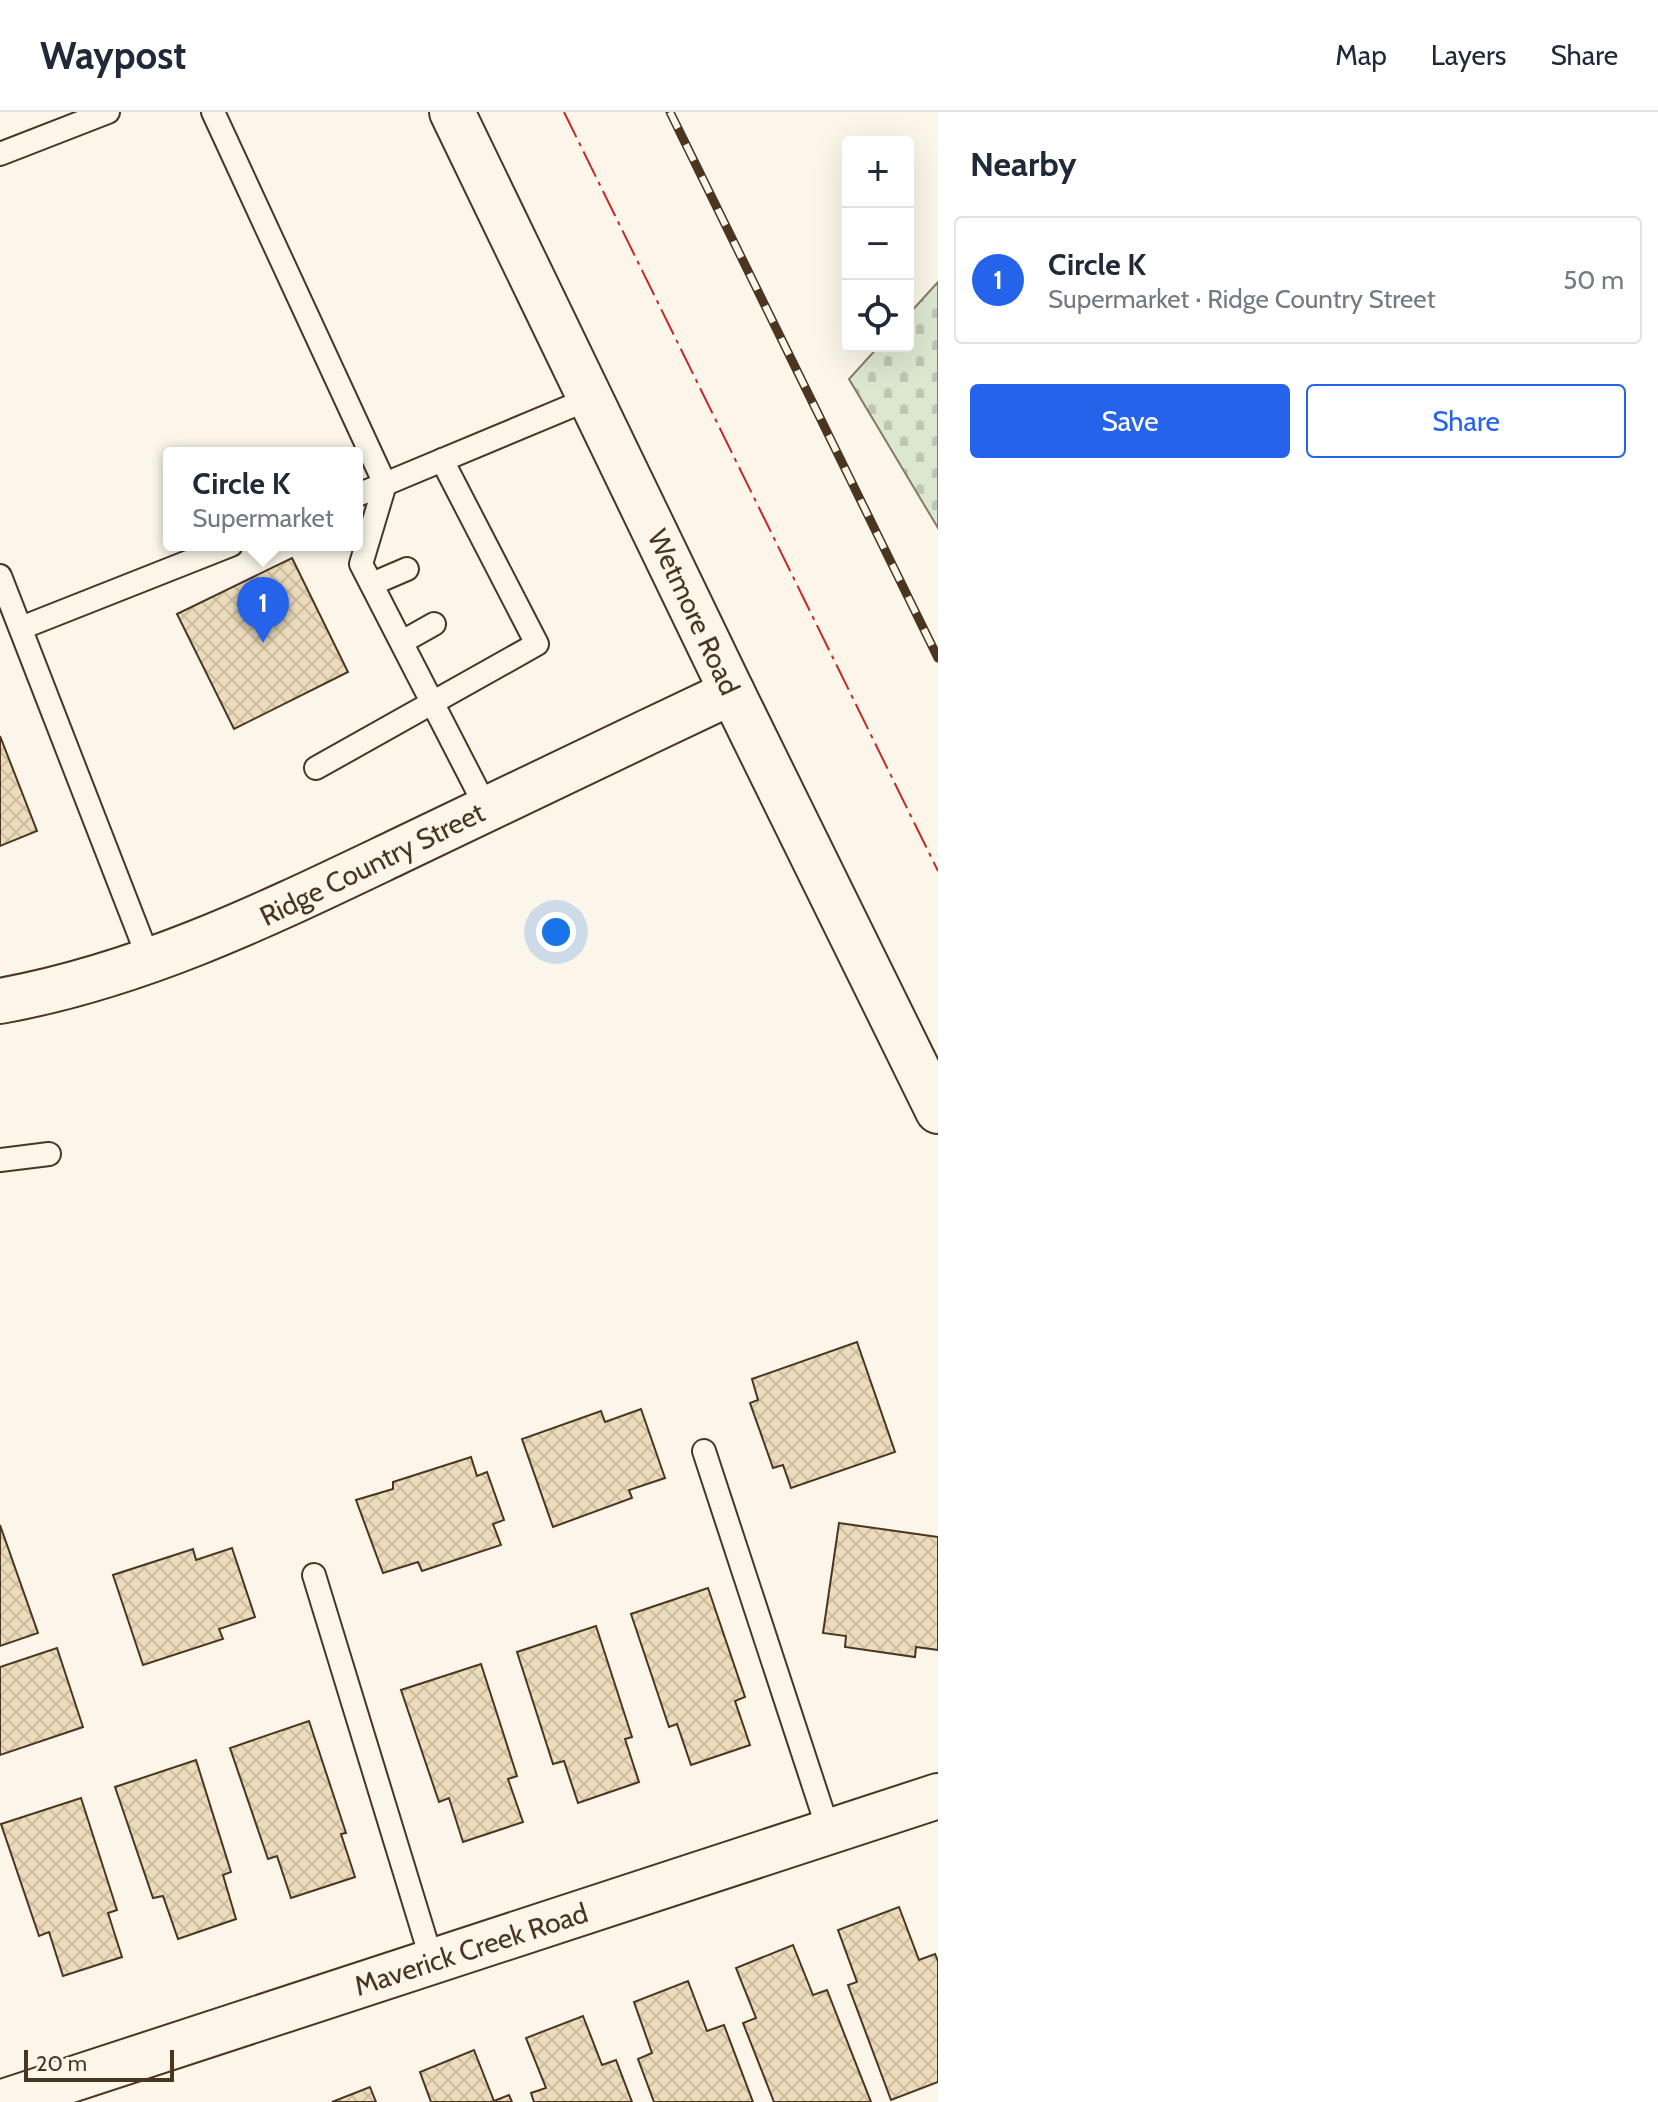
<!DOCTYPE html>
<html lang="en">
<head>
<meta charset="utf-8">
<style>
	body { margin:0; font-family:Cabin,sans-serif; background:#f2f2f3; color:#1f2937 }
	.controls { position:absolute; right:24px; top:24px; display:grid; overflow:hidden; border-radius:8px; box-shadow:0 8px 32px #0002 }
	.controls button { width:72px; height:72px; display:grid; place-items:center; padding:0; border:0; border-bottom:2px solid #e0e1e3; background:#fff; color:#1f2937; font:40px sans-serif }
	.scale { position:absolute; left:24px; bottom:20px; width:150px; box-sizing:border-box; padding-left:8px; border:4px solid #4a3520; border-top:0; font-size:22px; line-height:28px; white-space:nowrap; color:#4a3520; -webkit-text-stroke:6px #fbf6e9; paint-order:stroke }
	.you { position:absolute; left:556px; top:820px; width:28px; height:28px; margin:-20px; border:6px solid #fff; border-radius:50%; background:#1a73e8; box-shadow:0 0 0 12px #1a73e833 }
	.badge { display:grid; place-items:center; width:52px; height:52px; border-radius:50%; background:#2563eb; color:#fff; font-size:26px; font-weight:700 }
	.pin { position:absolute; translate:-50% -66px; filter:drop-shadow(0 2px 4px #0008) }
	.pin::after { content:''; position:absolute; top:42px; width:28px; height:24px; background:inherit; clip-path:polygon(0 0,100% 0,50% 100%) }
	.popup { position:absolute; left:163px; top:335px; width:200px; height:104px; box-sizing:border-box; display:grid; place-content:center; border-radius:8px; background:#fff; filter:drop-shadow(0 2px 6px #0005); font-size:26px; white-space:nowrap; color:#747a83 }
	.popup b { font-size:30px; color:#1f2937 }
	.popup::after { content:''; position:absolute; left:50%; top:100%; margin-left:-16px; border:16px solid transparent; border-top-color:#fff }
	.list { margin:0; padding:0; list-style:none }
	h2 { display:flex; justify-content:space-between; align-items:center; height:104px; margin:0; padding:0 32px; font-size:34px }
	h2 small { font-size:26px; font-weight:400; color:#747a83 }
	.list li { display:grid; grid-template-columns:52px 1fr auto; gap:24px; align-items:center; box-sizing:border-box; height:128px; margin:0 16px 16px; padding:0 16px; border:2px solid #e0e1e3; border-radius:8px }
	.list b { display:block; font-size:30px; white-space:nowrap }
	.list p { margin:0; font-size:26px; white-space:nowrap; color:#747a83 }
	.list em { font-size:26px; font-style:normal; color:#747a83 }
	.actions { display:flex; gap:16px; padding:24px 32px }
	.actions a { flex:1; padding:18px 0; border:2px solid #2563eb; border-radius:8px; text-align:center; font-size:28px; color:#2563eb }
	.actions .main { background:#2563eb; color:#fff }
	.icon { flex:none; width:44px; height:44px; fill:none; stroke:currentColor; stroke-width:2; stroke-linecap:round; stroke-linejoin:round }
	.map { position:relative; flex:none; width:938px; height:1990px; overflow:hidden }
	header { display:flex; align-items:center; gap:48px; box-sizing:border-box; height:112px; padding:0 40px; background:#fff; border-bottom:2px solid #e0e1e3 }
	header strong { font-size:38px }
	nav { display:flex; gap:44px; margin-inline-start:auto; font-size:28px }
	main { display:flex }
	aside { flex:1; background:#fff }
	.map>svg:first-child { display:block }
	.cemetery { fill:url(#cemetery-stones); stroke:#887966; stroke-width:2 }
	.building { fill:url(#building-cross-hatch); stroke:#4a3520; stroke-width:2 }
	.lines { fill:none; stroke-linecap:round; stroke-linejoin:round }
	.lane-casing { stroke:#4a3520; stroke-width:26 }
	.street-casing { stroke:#4a3520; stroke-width:48 }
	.secondary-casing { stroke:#4a3520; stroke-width:48 }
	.lane { stroke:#fbf6e9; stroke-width:22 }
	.street { stroke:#fbf6e9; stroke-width:44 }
	.secondary { stroke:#fbf6e9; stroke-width:44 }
	.rail-casing { stroke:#4a3520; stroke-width:9 }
	.rail { stroke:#fbf6e9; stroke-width:6; stroke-dasharray:18; stroke-linecap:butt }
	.power { stroke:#c62828; stroke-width:2; stroke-dasharray:28 6 4 6; stroke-linecap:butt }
	.labels { text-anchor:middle; stroke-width:6; stroke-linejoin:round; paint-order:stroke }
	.street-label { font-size:28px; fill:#4a3520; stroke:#fbf6e9 }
</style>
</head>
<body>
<header>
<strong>Waypost</strong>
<nav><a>Map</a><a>Layers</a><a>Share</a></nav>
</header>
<main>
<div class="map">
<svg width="938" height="1990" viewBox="0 0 938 1990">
	<defs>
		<pattern id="cemetery-stones" width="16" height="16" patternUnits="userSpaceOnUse" patternTransform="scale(2)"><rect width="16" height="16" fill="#dce7d0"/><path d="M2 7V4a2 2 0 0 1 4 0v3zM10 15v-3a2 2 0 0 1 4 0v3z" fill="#bec7b2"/></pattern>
		<pattern id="building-cross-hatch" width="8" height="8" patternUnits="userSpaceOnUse" patternTransform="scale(2)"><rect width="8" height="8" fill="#ecdcbc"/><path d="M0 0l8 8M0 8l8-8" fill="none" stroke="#ccbda1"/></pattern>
	</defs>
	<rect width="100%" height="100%" fill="#fbf6e9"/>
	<polygon class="cemetery" points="938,170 938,416 849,267 879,234 908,234 908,203"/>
	<g class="building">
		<polygon points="292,446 348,560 234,617 177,502"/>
		<polygon points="0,624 37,719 0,734"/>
		<polygon points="857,1230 895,1340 791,1376 783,1353 773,1356 750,1291 758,1288 752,1267"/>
		<polygon points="641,1297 665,1366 629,1378 632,1386 553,1415 522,1327 601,1299 605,1310"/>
		<polygon points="471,1345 477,1364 487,1360 504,1408 493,1412 501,1433 422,1459 418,1450 383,1461 356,1388 393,1377 393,1370"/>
		<polygon points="839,1411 938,1425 938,1538 916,1535 915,1545 845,1535 846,1524 823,1521"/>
		<polygon points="0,1413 38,1521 0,1534"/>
		<polygon points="232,1436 255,1505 219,1517 223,1527 143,1553 113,1463 193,1437 196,1448"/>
		<polygon points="708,1476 745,1585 735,1589 750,1633 691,1653 677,1612 669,1615 631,1502"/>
		<polygon points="596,1514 632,1625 625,1627 639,1670 578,1691 564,1649 553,1652 517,1540"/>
		<polygon points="57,1536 83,1615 0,1643 0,1555"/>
		<polygon points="481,1552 517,1664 508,1667 523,1710 463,1730 449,1686 439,1690 401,1578"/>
		<polygon points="309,1609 346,1721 341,1722 355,1765 291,1786 277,1744 268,1747 230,1636"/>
		<polygon points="196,1648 231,1760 223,1763 236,1807 178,1827 163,1784 153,1786 115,1675"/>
		<polygon points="81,1686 117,1798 108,1801 122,1845 63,1864 49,1820 39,1824 1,1712"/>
		<polygon points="899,1795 919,1848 935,1842 938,1849 938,1970 891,1988 848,1873 857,1870 838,1818"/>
		<polygon points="793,1833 813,1883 827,1878 871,1990 774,1990 743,1911 756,1906 736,1856"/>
		<polygon points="688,1869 707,1919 724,1913 753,1990 654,1990 638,1947 652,1941 634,1890"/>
		<polygon points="583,1904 602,1953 616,1948 632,1990 534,1990 531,1981 546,1976 526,1926"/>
		<polygon points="474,1938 494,1989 509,1983 512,1990 431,1990 420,1960"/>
		<polygon points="370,1975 376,1990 332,1990"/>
	</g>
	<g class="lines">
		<defs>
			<g id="lane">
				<polyline points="213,0 385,372 357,383"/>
				<polyline points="0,42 108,0"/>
				<polyline points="0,464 150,850"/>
				<polyline points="372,472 407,457"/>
				<polyline points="21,516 231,433"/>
				<polyline points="402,530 434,512"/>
				<polyline points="316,656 537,532 442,348"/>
				<polyline points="487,697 361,452 385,372 591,286"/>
				<polyline points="0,1048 49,1042"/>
				<polyline points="704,1339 829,1720"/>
				<polyline points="314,1463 432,1849"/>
			</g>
			<g id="street">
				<path d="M0 889C143 863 267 802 397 740 508 687 620 633 732 580"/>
				<polyline points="3,1990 938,1684"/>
			</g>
			<polyline id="secondary" points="452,0 732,580 938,999"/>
		</defs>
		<use href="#lane" class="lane-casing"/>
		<use href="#street" class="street-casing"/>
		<use href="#secondary" class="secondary-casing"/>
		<use href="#lane" class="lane"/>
		<use href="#street" class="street"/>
		<use href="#secondary" class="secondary"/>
		<defs>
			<polyline id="rail" points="670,0 938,546"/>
		</defs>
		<use href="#rail" class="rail-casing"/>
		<use href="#rail" class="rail"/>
		<polyline class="power" points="564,0 938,759"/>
	</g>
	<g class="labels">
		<g class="street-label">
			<text transform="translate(694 500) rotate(65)" y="10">Wetmore Road</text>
			<text transform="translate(372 752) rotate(-26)" y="10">Ridge Country Street</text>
			<text transform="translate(471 1837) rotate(-18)" y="10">Maverick Creek Road</text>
		</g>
	</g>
</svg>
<div class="controls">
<button>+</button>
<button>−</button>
<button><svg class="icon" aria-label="locate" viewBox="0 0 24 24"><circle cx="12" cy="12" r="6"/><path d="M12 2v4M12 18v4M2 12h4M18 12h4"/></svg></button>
</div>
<div class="scale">20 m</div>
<div class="you"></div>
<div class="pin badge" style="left:263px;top:531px">1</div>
<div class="popup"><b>Circle K</b>Supermarket</div>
</div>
<aside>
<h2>Nearby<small></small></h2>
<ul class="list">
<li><span class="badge">1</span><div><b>Circle K</b><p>Supermarket · Ridge Country Street</p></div><em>50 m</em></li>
</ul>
<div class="actions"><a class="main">Save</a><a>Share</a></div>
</aside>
</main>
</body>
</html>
